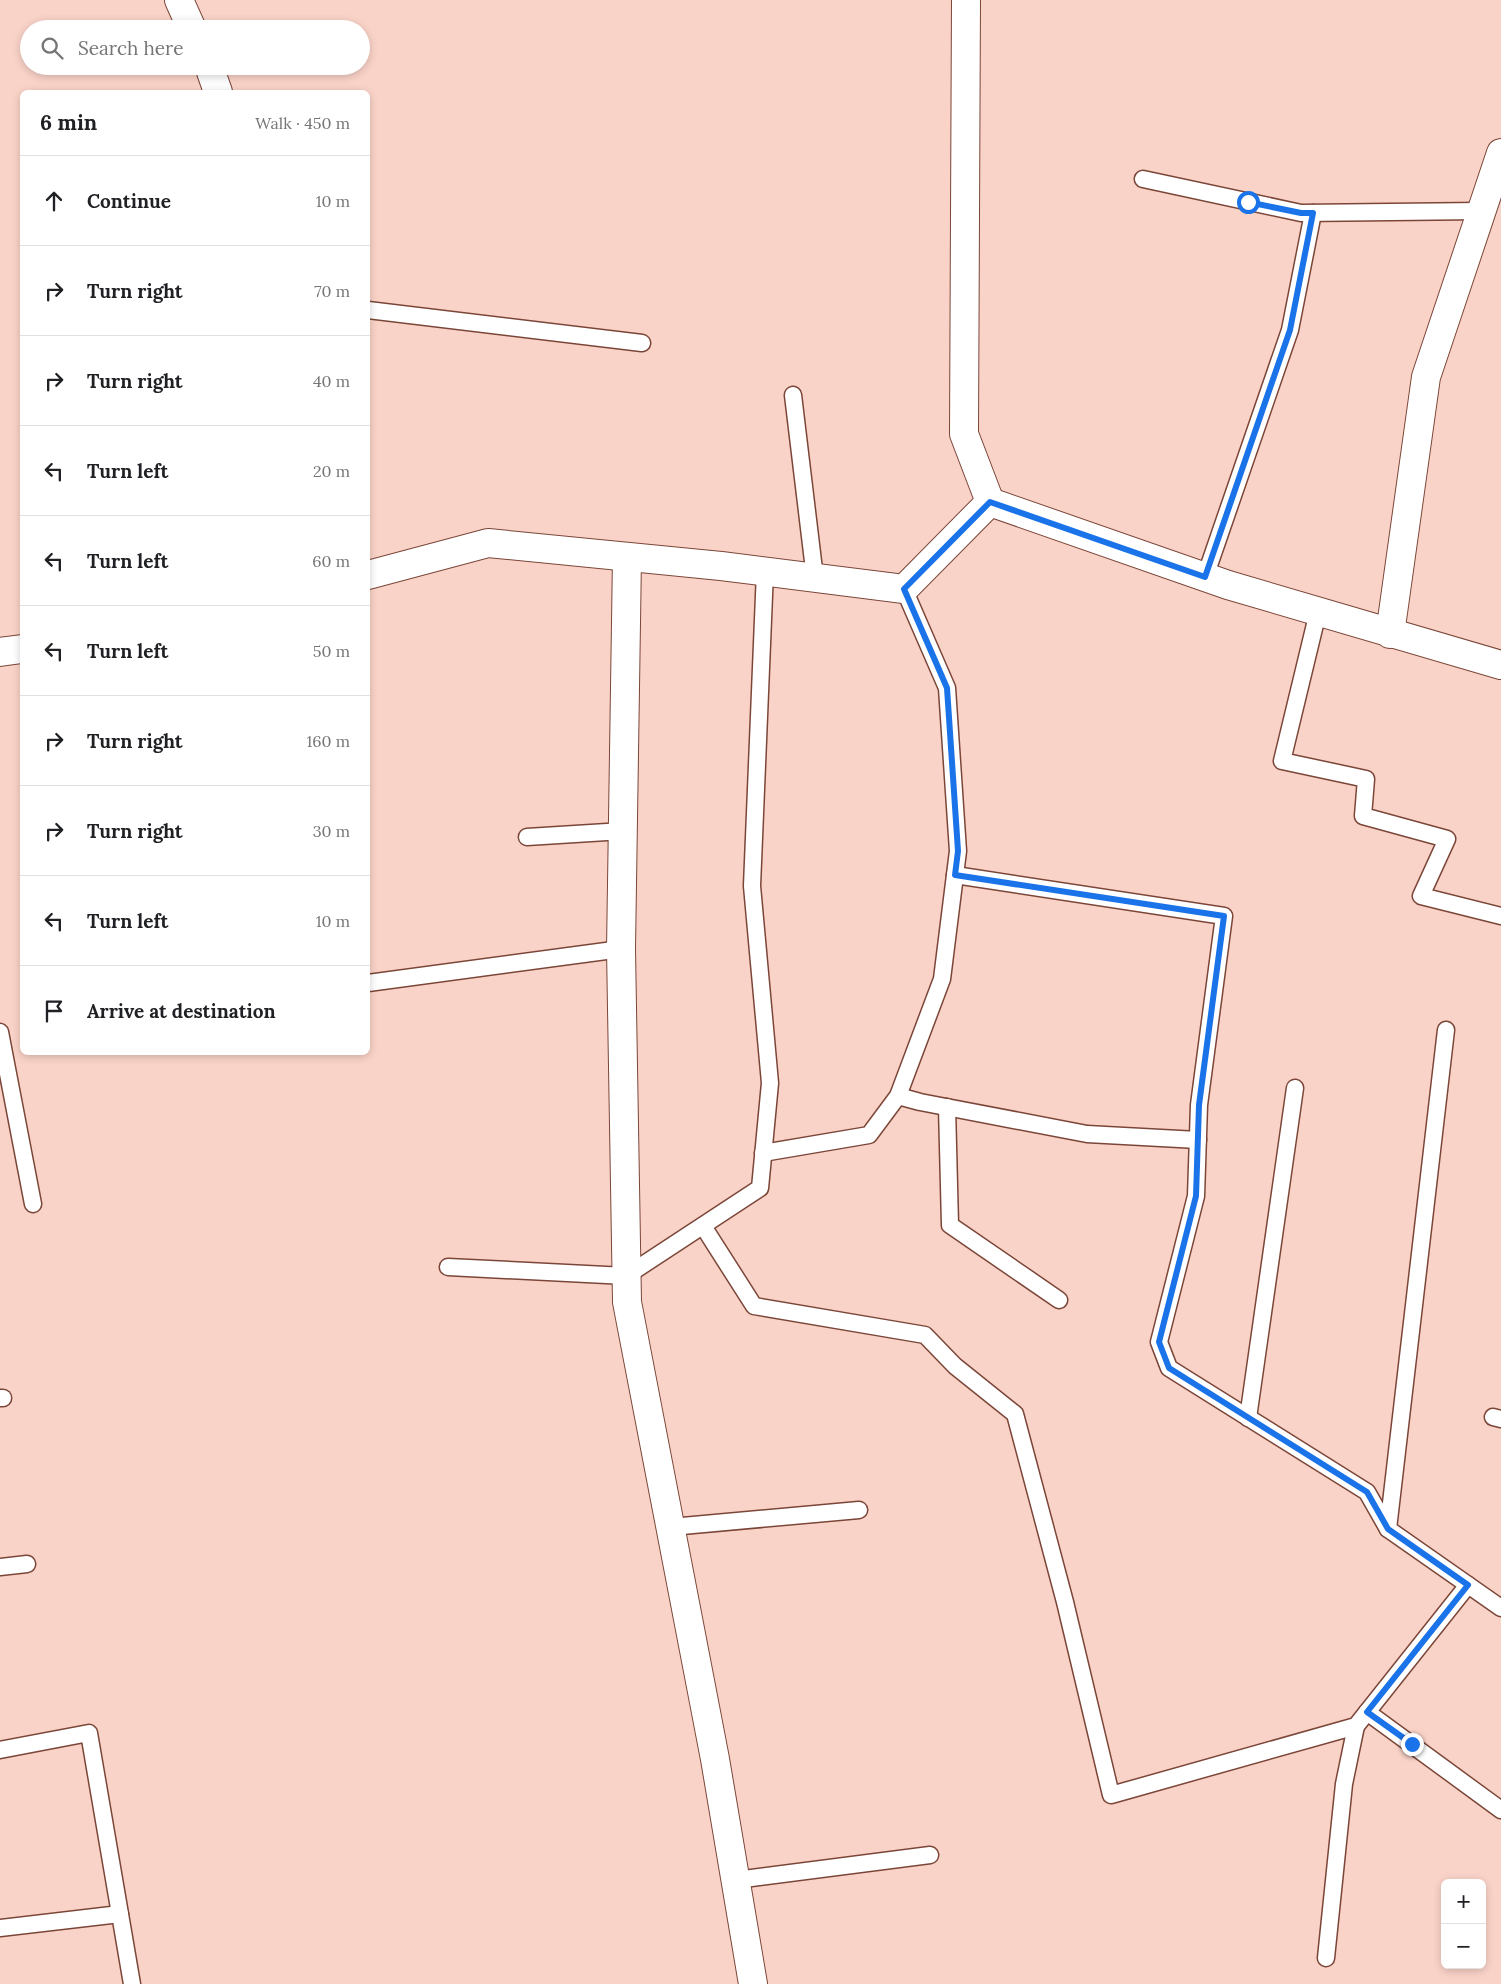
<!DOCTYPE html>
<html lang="en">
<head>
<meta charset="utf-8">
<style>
	body { margin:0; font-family:Lora,serif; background:#f2f2f2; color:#202124 }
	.controls { position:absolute; right:15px; bottom:15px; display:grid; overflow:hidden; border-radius:8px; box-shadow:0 2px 8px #0003 }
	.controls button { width:45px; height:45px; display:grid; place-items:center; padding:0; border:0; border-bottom:1px solid #e0e0e0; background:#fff; color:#202124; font:25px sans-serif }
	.stop { position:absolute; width:15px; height:15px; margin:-11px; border:4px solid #1a73e8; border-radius:50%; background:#fff }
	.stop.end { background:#1a73e8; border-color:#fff; box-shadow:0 1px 5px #0008 }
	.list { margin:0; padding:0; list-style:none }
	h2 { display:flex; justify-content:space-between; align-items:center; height:65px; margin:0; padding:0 20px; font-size:21px }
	h2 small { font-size:16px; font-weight:400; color:#757577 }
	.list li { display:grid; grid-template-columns:32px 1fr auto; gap:15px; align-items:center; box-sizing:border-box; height:90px; padding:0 20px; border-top:1px solid #e0e0e0 }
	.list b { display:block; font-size:19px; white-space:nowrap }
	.list em { font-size:16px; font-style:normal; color:#757577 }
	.icon { flex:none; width:28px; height:28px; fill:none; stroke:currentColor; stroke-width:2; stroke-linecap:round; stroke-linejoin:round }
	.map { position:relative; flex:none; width:1501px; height:1984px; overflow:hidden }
	.search { position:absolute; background:#fff; box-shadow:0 2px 8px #0003; left:20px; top:20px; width:350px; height:55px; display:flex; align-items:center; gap:12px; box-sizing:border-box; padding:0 18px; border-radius:28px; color:#757577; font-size:19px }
	.panel { position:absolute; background:#fff; box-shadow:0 2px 8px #0003; left:20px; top:90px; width:350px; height:965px; border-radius:8px }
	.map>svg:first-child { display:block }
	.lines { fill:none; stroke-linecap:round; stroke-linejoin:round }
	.service-casing { stroke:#7b4638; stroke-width:19 }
	.minor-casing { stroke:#7b4638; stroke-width:30 }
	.service { stroke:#fff; stroke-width:16 }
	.minor { stroke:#fff; stroke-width:28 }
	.route { stroke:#1a73e8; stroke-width:6 }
</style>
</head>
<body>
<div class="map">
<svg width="1501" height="1984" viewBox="0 0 1501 1984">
	<rect width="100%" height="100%" fill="#fad3c8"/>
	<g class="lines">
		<defs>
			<g id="service">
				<polyline points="1143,179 1301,213 1481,211"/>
				<polyline points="368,310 642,343"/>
				<polyline points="793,395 815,578"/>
				<polyline points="1205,577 1290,330 1313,213"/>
				<polyline points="1318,612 1282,761 1366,779 1363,816 1447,839 1421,896 1501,916"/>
				<polyline points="527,837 623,831"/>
				<polyline points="955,875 1224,916 1199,1105 1196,1196 1159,1342 1169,1368 1367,1492 1388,1529 1501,1608"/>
				<polyline points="368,983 621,949"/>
				<polyline points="0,1032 33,1204"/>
				<polyline points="898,1096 920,1102 1087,1134 1198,1140"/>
				<polyline points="947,1107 950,1225 1059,1300"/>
				<polyline points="763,1153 869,1135 898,1096 942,979 958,851 947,688 904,589"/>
				<polyline points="703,1226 754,1306 925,1335 955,1366 1015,1414 1065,1602 1111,1795 1356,1726 1468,1585"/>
				<polyline points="448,1267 626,1276 760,1188 770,1083 752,886 765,571"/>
				<polyline points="0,1398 3,1398"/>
				<polyline points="1493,1417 1501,1419"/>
				<polyline points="1248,1418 1295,1088"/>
				<polyline points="671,1527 859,1510"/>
				<polyline points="1388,1529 1446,1030"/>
				<polyline points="0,1567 27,1564"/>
				<polyline points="1367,1712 1501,1810"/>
				<polyline points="0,1750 89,1733 132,1984"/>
				<polyline points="736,1880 930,1855"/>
				<polyline points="0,1928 120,1914"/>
				<polyline points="1326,1958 1344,1784 1356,1726"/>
			</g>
			<g id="minor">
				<polyline points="179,0 192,29"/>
				<polyline points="209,66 218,92"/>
				<polyline points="990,502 1228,585 1501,665"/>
				<polyline points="627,557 621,949 627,1302 715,1759 753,1984"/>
				<polyline points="368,575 488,543 721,566 904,589 990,502 964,434 966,0"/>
				<polyline points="1390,634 1426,377 1501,153"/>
				<polyline points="0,652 22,649"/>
			</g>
		</defs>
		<use href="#service" class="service-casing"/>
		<use href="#minor" class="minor-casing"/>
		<use href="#service" class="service"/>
		<use href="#minor" class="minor"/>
	</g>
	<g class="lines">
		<polyline class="route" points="1248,202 1301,213 1313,213 1290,330 1205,577 990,502 904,589 947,688 958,851 955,875 1224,916 1199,1105 1196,1196 1159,1342 1169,1368 1367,1492 1388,1529 1468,1585 1367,1712 1412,1744"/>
	</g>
</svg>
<div class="controls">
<button>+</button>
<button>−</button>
</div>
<div class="stop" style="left:1248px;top:202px"></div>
<div class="stop end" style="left:1412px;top:1744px"></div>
<div class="search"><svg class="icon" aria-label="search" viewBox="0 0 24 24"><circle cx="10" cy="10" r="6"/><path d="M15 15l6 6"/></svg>Search here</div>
<section class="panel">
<h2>6 min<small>Walk · 450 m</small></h2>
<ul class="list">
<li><svg class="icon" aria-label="ahead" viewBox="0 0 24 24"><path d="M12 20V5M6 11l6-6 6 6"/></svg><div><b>Continue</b></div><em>10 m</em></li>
<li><svg class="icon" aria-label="right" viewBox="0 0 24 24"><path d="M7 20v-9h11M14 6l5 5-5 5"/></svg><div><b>Turn right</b></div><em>70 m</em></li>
<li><svg class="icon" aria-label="right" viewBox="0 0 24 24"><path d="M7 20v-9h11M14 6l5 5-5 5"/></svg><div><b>Turn right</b></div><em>40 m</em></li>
<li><svg class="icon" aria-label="left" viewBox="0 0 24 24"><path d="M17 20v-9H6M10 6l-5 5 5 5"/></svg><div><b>Turn left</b></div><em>20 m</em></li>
<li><svg class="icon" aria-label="left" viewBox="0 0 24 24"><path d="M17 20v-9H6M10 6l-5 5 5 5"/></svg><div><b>Turn left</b></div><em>60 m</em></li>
<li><svg class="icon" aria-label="left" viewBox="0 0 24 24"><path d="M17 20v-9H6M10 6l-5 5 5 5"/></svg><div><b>Turn left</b></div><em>50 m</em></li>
<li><svg class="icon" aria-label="right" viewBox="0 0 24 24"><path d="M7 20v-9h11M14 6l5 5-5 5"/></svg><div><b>Turn right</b></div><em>160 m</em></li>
<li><svg class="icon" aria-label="right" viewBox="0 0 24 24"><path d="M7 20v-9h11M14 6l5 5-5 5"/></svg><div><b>Turn right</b></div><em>30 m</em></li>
<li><svg class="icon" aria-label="left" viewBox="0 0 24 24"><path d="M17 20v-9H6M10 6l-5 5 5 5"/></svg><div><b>Turn left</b></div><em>10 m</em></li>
<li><svg class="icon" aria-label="arrive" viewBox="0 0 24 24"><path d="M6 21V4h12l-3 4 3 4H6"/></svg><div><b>Arrive at destination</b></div></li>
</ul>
</section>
</div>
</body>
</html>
